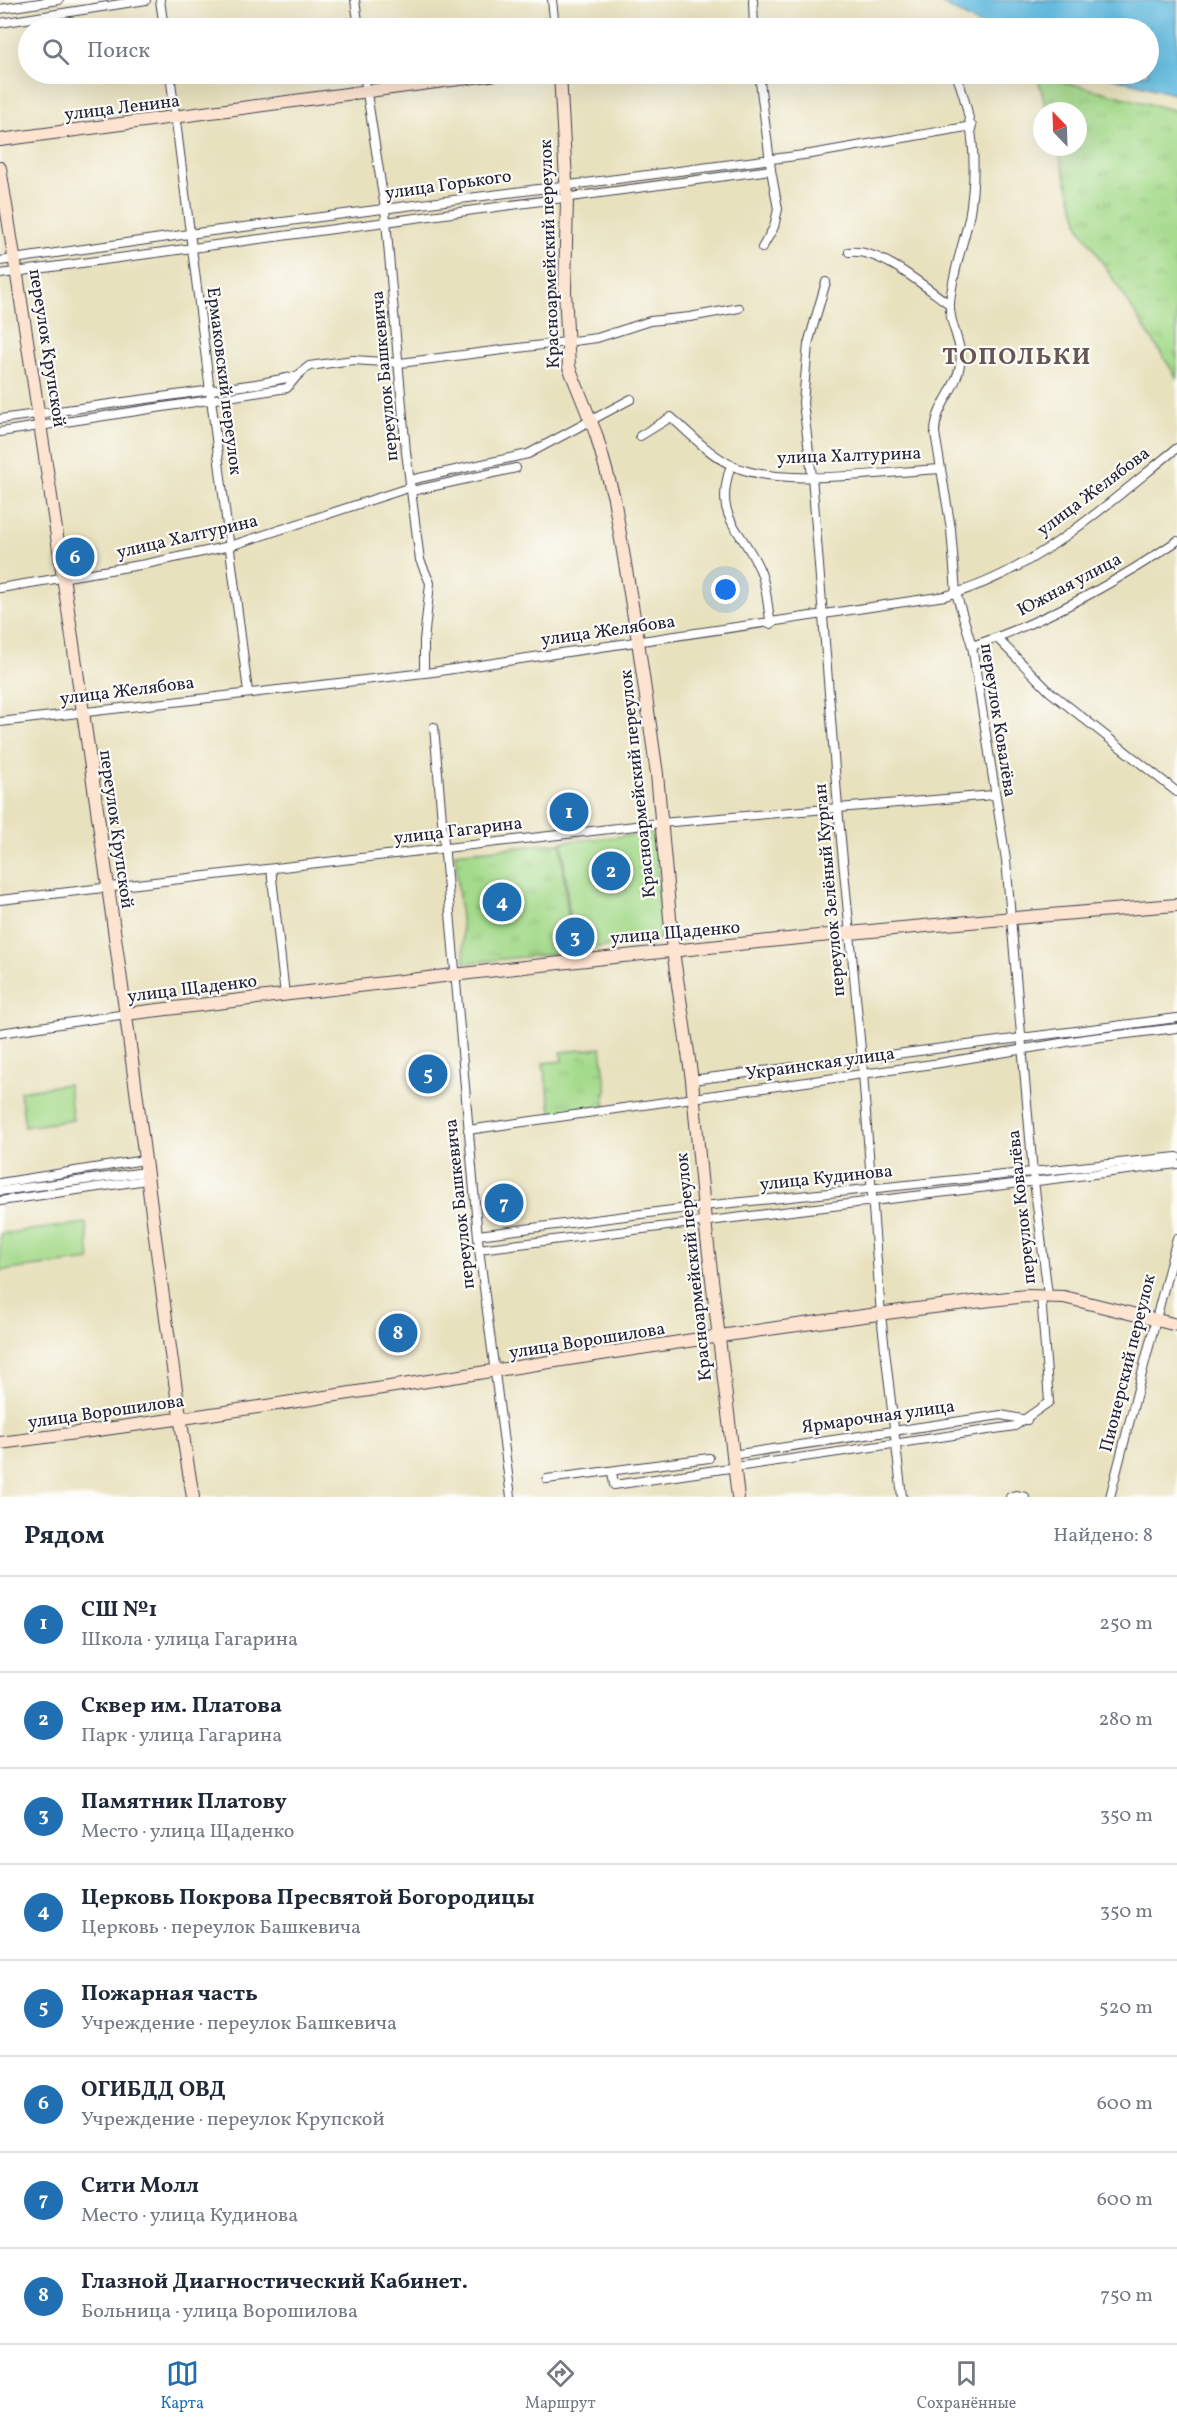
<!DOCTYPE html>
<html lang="ru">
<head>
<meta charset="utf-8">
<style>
	body { margin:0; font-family:Vollkorn,serif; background:#f6f6f7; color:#1f2937 }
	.compass { position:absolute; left:1033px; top:102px; width:54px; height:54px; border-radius:50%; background:#fff; box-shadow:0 6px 24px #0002; rotate:337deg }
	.you { position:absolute; left:726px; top:590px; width:21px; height:21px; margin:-15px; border:4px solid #fff; border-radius:50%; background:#1a73e8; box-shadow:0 0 0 9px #1a73e833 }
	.badge { display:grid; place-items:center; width:39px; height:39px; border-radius:50%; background:#1f6fb2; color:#fff; font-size:20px; font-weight:700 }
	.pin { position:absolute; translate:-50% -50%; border:3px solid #fff; box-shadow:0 2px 6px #0006 }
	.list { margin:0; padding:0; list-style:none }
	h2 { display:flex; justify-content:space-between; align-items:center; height:78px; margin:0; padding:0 24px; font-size:26px }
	h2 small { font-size:20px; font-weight:400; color:#747a83 }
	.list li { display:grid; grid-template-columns:39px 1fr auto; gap:18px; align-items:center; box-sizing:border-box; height:96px; padding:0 24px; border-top:2px solid #e0e1e3 }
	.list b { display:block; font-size:22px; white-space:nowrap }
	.list p { margin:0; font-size:20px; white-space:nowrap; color:#747a83 }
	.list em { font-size:20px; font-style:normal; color:#747a83 }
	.icon { flex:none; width:33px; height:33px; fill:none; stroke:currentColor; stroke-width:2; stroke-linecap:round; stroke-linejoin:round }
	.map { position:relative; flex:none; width:1177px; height:1497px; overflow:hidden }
	.search { position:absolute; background:#fff; box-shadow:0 6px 24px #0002; left:18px; right:18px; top:18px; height:66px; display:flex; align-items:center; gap:15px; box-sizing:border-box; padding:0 21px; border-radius:33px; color:#747a83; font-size:22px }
	.sheet { height:846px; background:#fff }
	nav { display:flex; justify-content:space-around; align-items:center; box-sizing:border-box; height:84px; border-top:2px solid #e0e1e3; background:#fff; font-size:16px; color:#747a83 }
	nav a { display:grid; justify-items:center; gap:3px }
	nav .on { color:#1f6fb2 }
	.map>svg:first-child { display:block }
	.grass { fill:url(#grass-tufts); stroke:#637e63; stroke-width:1.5 }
	.green { fill:#a4da8b; stroke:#637e63; stroke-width:1.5 }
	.water { fill:#61badf; stroke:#426e8d; stroke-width:1.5 }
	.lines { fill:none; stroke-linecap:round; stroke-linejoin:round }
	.street-casing { stroke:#403f4f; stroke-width:10 }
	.secondary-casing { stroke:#403f4f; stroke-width:14 }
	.street { stroke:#fff; stroke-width:8 }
	.secondary { stroke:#fde4d1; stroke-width:12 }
	.labels { text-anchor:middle; stroke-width:4.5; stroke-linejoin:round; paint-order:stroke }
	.street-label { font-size:18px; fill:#22223b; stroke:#fdfcf7 }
	.district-label { font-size:24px; font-weight:bold; letter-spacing:1.5px; fill:#675656; stroke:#fdfcf7 }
</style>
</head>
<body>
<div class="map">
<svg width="1177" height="1497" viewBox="0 0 1177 1497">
	<defs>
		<pattern id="grass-tufts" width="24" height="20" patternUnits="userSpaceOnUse" patternTransform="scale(1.5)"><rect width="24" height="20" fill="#a4da8b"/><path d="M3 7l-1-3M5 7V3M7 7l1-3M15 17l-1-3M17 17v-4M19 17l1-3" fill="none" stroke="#8dbb79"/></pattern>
	</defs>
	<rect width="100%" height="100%" fill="#fdfcf7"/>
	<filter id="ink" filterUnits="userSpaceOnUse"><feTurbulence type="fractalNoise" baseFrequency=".0167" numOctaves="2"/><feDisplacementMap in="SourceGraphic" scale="12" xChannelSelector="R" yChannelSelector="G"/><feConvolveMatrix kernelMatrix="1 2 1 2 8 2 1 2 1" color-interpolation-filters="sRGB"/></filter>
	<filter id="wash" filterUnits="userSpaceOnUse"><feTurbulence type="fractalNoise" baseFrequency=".008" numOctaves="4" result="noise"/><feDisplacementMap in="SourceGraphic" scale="24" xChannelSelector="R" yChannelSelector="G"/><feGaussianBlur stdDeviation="1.35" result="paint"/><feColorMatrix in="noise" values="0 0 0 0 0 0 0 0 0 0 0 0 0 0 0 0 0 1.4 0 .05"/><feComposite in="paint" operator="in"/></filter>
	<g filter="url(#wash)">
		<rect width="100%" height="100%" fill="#e8e1be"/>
		<g class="grass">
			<polygon points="1037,75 1177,111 1177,378 1080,228 1057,147 1078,147 1078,111 1047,111"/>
			<polygon points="561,843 571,952 465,963 455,853"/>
			<polygon points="601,1048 607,1092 604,1093 606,1107 552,1115 543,1063 562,1061 561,1052"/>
		</g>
		<g class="green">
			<polygon points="656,833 661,939 573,951 562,842"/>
			<polygon points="68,1084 73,1120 25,1127 20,1091"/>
			<polygon points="86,1223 90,1260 0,1271 0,1234"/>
		</g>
		<polygon class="water" points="936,0 1177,0 1177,95 1100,74 1148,74 1148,28 985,28"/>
	</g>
	<g filter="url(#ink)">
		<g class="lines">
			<defs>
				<g id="street">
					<polyline points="160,0 164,28"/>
					<polyline points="355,0 359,28"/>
					<polyline points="552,0 555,28"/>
					<polyline points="753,0 754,28"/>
					<polyline points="0,9 59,0"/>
					<polyline points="0,23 146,0"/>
					<polyline points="170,74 248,692"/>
					<polyline points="364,74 385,209 406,452 420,560 430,583 424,641 424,673"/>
					<polyline points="759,74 771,170 778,209 774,227 762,248"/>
					<path d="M956 74C974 120 978 168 969 218 963 246 952 274 950 303 948 324 964 344 960 365 956 391 935 406 935 433L951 529 956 593 972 646 1006 860 1033 1173 1048 1295"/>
					<path d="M849 252C880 248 925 287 949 304"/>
					<polyline points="0,261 189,234 811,154 972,126"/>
					<polyline points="0,274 771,170"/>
					<polyline points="826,282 808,344 803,403 812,476 838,808 862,1060 881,1315 902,1497"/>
					<polyline points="0,419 256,384 297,376 309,366 353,360 400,363 597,338 650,321 690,317 739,308"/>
					<polyline points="0,432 287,388 297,376"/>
					<path d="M640 436 671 417C690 434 710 455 733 466 781 488 885 472 940 469"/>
					<path d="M731 465C713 519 739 524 759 568 767 584 767 606 771 624"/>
					<polyline points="410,480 528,454 631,399"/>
					<polyline points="412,491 516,468"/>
					<polyline points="0,588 146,564 230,546 411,487"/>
					<polyline points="997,638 1049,691 1177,792"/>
					<path d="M972 646C1045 622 1113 584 1177 541"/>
					<path d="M0 722 433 672 945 596C1034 573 1107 504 1177 448"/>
					<polyline points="434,727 479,1249 511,1497"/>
					<polyline points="271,869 285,995"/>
					<polyline points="0,900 661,823 993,795"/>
					<polyline points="0,1033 126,1014"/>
					<polyline points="692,1080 1177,1018"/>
					<polyline points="468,1130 940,1063 1085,1039 1177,1028"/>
					<polyline points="0,1183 144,1160"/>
					<polyline points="0,1191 146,1172"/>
					<polyline points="0,1201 147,1180"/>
					<polyline points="478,1235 703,1206 1177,1157"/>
					<polyline points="479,1249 1177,1164"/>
					<polyline points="732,1455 1001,1415 1027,1420"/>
					<polyline points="612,1471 614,1485 1015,1426 1049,1402 1041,1295"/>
					<polyline points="547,1479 709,1458"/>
					<polyline points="1010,1497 1016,1495 1025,1497"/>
					<polyline points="1110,1497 1177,1238"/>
				</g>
				<g id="secondary">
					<polyline points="560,74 567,198 565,291 569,367 596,434 614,498 638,641 657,774 673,951 692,1080 705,1221 738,1497"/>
					<polyline points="0,140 497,74"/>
					<path d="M0 168C45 450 87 732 126 1016 148 1176 166 1337 193 1497"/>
					<path d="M126 1014C476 971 826 931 1177 905"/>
					<path d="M0 1443C343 1400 683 1334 1026 1296L1064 1297 1177 1325"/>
				</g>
			</defs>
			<use href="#street" class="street-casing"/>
			<use href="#secondary" class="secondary-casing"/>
			<use href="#street" class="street"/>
			<use href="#secondary" class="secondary"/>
		</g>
	</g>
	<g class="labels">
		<g class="street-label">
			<text transform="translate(122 107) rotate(-7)" y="6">улица Ленина</text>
			<text transform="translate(448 184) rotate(-8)" y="6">улица Горького</text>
			<text transform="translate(549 254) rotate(-92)" y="6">Красноармейский переулок</text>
			<text transform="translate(48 348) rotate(81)" y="6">переулок Крупской</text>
			<text transform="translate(384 376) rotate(-95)" y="6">переулок Башкевича</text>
			<text transform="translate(225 381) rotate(83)" y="6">Ермаковский переулок</text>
			<text transform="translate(849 455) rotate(-2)" y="6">улица Халтурина</text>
			<text transform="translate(1093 491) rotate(-37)" y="6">улица Желябова</text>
			<text transform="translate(187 536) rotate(-13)" y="6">улица Халтурина</text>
			<text transform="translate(1069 584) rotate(-28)" y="6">Южная улица</text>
			<text transform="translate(608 630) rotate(-8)" y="6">улица Желябова</text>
			<text transform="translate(127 690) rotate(-7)" y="6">улица Желябова</text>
			<text transform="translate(999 720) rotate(81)" y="6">переулок Ковалёва</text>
			<text transform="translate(637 784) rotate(-96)" y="6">Красноармейский переулок</text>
			<text transform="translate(117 829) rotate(82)" y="6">переулок Крупской</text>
			<text transform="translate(458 830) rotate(-7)" y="6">улица Гагарина</text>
			<text transform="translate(829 890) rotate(-95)" y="6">переулок Зелёный Курган</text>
			<text transform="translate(675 932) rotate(-5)" y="6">улица Щаденко</text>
			<text transform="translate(192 988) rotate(-7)" y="6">улица Щаденко</text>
			<text transform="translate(820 1063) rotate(-8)" y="6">Украинская улица</text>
			<text transform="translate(826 1177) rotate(-6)" y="6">улица Кудинова</text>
			<text transform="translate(459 1204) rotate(-96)" y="6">переулок Башкевича</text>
			<text transform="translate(1021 1207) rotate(-96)" y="6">переулок Ковалёва</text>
			<text transform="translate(693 1267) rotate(-96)" y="6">Красноармейский переулок</text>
			<text transform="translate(587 1340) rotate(-9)" y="6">улица Ворошилова</text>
			<text transform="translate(1127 1363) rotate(-76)" y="6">Пионерский переулок</text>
			<text transform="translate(106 1411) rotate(-8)" y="6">улица Ворошилова</text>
			<text transform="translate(878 1416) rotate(-8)" y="6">Ярмарочная улица</text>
		</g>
		<g class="district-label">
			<text x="1017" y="364">ТОПОЛЬКИ</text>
		</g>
	</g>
</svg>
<svg class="compass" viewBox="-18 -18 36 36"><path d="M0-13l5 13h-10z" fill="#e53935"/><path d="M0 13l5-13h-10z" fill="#747a83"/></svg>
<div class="you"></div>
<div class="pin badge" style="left:569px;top:812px">1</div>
<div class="pin badge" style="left:611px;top:871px">2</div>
<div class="pin badge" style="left:575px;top:937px">3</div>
<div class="pin badge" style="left:502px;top:902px">4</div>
<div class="pin badge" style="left:428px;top:1074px">5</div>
<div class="pin badge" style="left:75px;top:557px">6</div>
<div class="pin badge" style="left:504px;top:1203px">7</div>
<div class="pin badge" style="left:398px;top:1333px">8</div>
<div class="search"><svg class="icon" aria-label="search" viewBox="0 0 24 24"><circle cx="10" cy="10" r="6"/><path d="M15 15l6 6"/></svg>Поиск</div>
</div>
<section class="sheet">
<h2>Рядом<small>Найдено: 8</small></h2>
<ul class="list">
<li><span class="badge">1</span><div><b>СШ №1</b><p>Школа · улица Гагарина</p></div><em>250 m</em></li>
<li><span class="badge">2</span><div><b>Сквер им. Платова</b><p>Парк · улица Гагарина</p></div><em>280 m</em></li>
<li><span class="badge">3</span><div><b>Памятник Платову</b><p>Место · улица Щаденко</p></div><em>350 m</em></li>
<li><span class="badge">4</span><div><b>Церковь Покрова Пресвятой Богородицы</b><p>Церковь · переулок Башкевича</p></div><em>350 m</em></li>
<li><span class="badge">5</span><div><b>Пожарная часть</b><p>Учреждение · переулок Башкевича</p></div><em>520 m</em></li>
<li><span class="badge">6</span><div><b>ОГИБДД ОВД</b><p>Учреждение · переулок Крупской</p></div><em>600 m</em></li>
<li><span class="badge">7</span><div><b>Сити Молл</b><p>Место · улица Кудинова</p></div><em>600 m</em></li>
<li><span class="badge">8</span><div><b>Глазной Диагностический Кабинет.</b><p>Больница · улица Ворошилова</p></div><em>750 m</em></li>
</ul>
</section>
<nav>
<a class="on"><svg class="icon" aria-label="map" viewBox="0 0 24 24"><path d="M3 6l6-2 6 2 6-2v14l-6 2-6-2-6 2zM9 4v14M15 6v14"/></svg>Карта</a>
<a><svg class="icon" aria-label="directions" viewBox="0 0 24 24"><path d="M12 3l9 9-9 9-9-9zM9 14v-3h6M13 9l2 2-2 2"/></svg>Маршрут</a>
<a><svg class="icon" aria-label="saved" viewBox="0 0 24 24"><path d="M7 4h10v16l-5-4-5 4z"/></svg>Сохранённые</a>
</nav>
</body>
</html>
